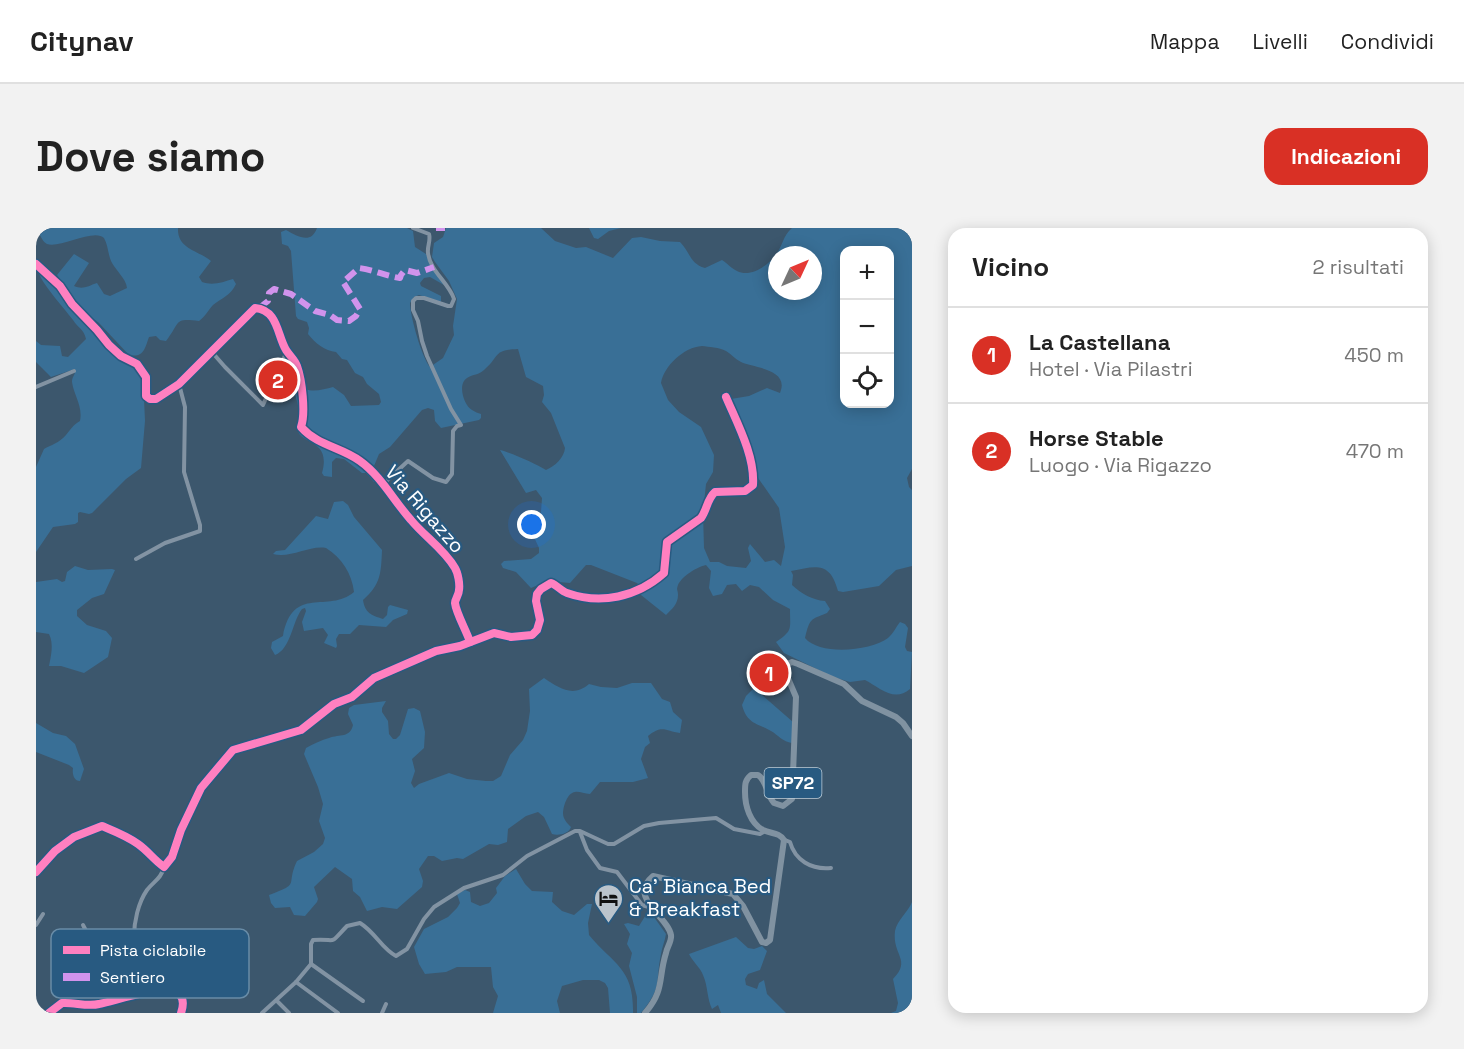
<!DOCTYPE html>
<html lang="it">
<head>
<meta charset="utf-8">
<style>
	body { margin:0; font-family:"Space Grotesk",sans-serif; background:#f2f2f2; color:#222 }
	.controls { position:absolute; right:18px; top:18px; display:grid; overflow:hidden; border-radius:12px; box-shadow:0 3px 15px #0003 }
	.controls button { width:54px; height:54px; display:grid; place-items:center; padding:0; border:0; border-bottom:2px solid #e0e0e0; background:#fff; color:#222; font:30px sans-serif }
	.compass { position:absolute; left:732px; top:18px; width:54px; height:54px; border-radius:50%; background:#fff; box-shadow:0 3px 15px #0003; rotate:46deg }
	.you { position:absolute; left:496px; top:297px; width:21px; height:21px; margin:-15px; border:4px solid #fff; border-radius:50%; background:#1a73e8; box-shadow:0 0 0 9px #1a73e833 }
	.badge { display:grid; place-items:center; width:39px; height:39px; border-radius:50%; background:#d93025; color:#fff; font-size:20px; font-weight:700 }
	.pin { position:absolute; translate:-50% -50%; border:3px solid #fff; box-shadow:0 2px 6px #0006 }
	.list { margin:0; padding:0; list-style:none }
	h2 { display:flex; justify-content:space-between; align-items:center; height:78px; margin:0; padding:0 24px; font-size:26px }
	h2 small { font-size:20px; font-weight:400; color:#767676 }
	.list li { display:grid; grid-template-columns:39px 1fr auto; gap:18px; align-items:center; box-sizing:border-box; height:96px; padding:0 24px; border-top:2px solid #e0e0e0 }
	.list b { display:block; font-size:22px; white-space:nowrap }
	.list p { margin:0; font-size:20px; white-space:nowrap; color:#767676 }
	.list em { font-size:20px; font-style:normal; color:#767676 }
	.icon { flex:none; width:33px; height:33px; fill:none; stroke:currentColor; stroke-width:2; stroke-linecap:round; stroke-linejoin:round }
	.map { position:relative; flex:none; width:876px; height:785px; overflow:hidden; border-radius:18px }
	header { display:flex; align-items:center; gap:36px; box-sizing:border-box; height:84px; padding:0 30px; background:#fff; border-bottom:2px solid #e0e0e0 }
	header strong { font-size:28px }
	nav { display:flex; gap:33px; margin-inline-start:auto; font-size:21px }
	.intro { display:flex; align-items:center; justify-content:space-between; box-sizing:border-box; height:144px; padding:0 36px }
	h1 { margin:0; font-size:42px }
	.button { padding:15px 27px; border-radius:18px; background:#d93025; color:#fff; font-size:21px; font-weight:700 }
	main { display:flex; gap:36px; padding:0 36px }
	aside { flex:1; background:#fff; border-radius:18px; box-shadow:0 3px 15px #0003 }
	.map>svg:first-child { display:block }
	.green { fill:#396f96; fill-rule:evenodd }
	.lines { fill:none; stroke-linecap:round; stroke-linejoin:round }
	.street { stroke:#8293a3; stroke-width:4 }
	.primary { stroke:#8092a1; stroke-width:6 }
	.quiet { stroke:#d193ec; stroke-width:6; stroke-dasharray:12 6; stroke-linecap:butt }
	.cycleway-casing { stroke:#285a81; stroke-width:11 }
	.cycleway { stroke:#ff80c0; stroke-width:8 }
	.labels { text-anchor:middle; stroke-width:4.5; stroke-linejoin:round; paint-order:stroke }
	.shield { fill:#285a81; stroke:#beced9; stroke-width:1.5 }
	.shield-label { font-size:18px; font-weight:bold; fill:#fff }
	.street-label { font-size:20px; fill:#fff; stroke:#285a81 }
	.poi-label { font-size:20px; fill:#fff; stroke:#285a81; text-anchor:start }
	.key { fill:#285a81; stroke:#688ca7; stroke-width:1.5 }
	.key-label { font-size:16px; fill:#fff }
</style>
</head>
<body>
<header>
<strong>Citynav</strong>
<nav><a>Mappa</a><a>Livelli</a><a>Condividi</a></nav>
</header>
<div class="intro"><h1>Dove siamo</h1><a class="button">Indicazioni</a></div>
<main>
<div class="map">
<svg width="876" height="785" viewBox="0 0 876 785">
	<rect width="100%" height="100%" fill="#3c576d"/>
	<g class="green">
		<path d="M7 0H142C141 21 162 22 175 33L163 49 166 54C177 58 187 54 197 51L200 56C195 67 186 70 177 77 172 82 170 88 163 93 137 90 145 94 130 113L124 112 120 108 113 109C109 120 108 130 93 127L63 95 46 82 21 47 38 26 53 35 38 58C47 62 52 58 61 55L68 66 74 68 91 60C90 50 79 42 75 33 72 26 72 17 68 10 58 0 23 21 11 16 7 14 5 9 3 5Z"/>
		<path d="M281 0H371L377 3 379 19 390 26 408 57 394 49 388 50 384 55 385 58 405 68V74L383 67 378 69 374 75C374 88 386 130 394 139L407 130 418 107 417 98 421 71 413 53 399 34 396 29 398 15 407 9 410 0H505L519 13 540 20 550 19 577 30 596 10 605 9 624 13 644 14C654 24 654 36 669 40L686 32C691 35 696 41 701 43 714 50 731 38 739 28 746 20 747 7 756 0H876V241L871 250 873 259 876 262V338L860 342 843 358 807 364 802 363C794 333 780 338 755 343L757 347 756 357C766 366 776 372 789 373L794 381 791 385C774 392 774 390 769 410 784 428 835 423 852 410 857 406 860 399 864 394L869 396 872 400 869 419 871 423 876 424 874 461C858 475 843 459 829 452L814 454 797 449 748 425 740 414C757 402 754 402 754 381L737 372 723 359 714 357 706 363 700 356 691 357 686 366 677 368 673 360 675 343 670 337C661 339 646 348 642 357 640 363 642 361 642 367 642 376 636 381 630 387L605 367 604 358 601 355 555 337H550L534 355 512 353 495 360 480 344 467 340 465 336 468 333 495 331 503 325V320L498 309 505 284 506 270 500 262 490 265 464 222C476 225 500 236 510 242 519 238 528 230 529 220L515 185 506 174 508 167 507 158 490 149 482 121C456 122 464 129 448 142 443 147 437 146 431 150 421 156 428 178 436 182 439 184 442 185 445 186V190L443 192 405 200 399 193 398 182 392 180 386 182 354 219 343 226 338 238 343 247 341 253 338 254 330 245H326L308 231 300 230 296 234V249L288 248 286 245C296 209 262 218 261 199 261 196 263 193 263 190 264 180 260 171 258 162L262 157C272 166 286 162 297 159L308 167 315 178 343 177 345 174 343 166 331 156 327 149 319 145 311 132 306 131 300 124C289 123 279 115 272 106L273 100 271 94 262 91 260 88 255 23 252 18 246 16 245 4 250 2C261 8 275 17 281 0ZM808 22H854V176H808ZM741 27H777V63H741ZM666 118C673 119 683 119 690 123 695 126 699 131 705 134 718 140 754 141 744 165L731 160 713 168 695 171 707 200 720 247 743 280 749 319 745 338 738 332 729 334 714 316 712 320 715 333 710 340 691 338 683 334H674L668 320 667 285 670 256 677 244 678 227 665 199 643 184 632 172 625 155C628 138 648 119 666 118Z"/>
		<polygon points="553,0 585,0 573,3 562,11 558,10"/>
		<path d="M2 42C17 49 24 65 33 77 41 86 52 94 60 104 64 109 67 114 72 119 83 131 99 136 107 149L109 193 105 240 90 251 56 285 53 286 44 284 42 285V294L39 296 17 299 0 324V239L8 221C15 217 23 215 30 207 35 201 37 197 44 193 47 178 38 168 36 154 36 148 40 147 39 141L15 149 0 134V113L5 117 24 118 26 128 32 129 50 111C48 101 42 100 37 92 29 81 3 53 2 42Z"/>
		<path d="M307 273 312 277 318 289 346 322C345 345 345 356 327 372 329 385 335 387 347 391L351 387 352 379 354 377 372 382 371 386 357 392 350 399 323 397 314 406H303L300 411 301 418 300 420 288 415 292 407 287 400 268 403 266 394 270 383 269 380 266 381C256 394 255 421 239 427L235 420 236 414 247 408C257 356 292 386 318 364 316 346 306 330 290 320 273 317 254 331 237 326L240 323 249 322 280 288 292 291 298 274Z"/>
		<path d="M39 338 52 342 76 341 79 342 68 366 56 370 41 382V388L51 397 70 403 76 410 72 429 48 445 25 438H13C15 428 18 416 13 406L0 404V354L21 351 26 354 29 353 31 344Z"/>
		<path d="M508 450C523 460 537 470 553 456L565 459 581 460 596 455H615L626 471 634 474 637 484 646 492 644 505C630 503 626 496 612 508L614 515 609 519 605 531 612 550 597 554H564L554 566C548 566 543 563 539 564 531 565 527 579 527 585 527 591 531 595 535 599 533 606 522 608 516 606L508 589 502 584 490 588 472 601 471 614 462 617 453 616 427 631 421 630 406 633 398 628H392L383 641 387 653 386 659 361 681 346 679 331 683 324 669 317 663 316 651 299 639 278 659 282 671 281 674 269 688 258 687 254 679 239 680 235 675 233 667C266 655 249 658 261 633L278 624 287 616 289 610 283 593 287 576 282 559 268 526 270 520C277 516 286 512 293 510 304 506 314 510 317 497L312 486 313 480 318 477 350 473 346 480V484L352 493 353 506 357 511H360L364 507 372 481 378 480 384 483 389 504 388 520 376 531 379 543 375 555 378 560 383 556 413 545 431 551 450 553H457L465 548 474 527 487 512 491 503 494 483 493 461Z"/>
		<path d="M718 460 757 494 756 515C747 514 742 507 735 503 721 495 711 496 706 477L710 468Z"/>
		<path d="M0 495 17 505 30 508 39 516 48 541 44 553C38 553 36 546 37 540L33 537 0 524Z"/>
		<path d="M480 641 489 656 496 663 517 664 516 674 526 683 538 687 551 676H556L552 695 553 707C578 737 598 740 597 785H574L572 760 569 755 563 752H547L526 758 521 773 524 785H457L462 768 457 759 455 739H421L410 744 389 746 383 736 378 719 388 701 412 689 421 680 424 675 421 666 429 662 434 664 435 674 444 678 453 675 461 665 460 660 469 648Z"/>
		<path d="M876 674V785H855L860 783 862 775 857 751C876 732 856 727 859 703 861 692 872 684 876 674Z"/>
		<path d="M613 682 630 706C629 713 626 719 625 726 619 755 627 758 605 785H601V769L593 738 596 725 591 716 594 706 588 696 592 695 603 698Z"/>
		<path d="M700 709 712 720 718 721 726 718 731 723 724 742 712 746 709 751 710 757 721 761 723 755 728 752 731 766 750 785H685L682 777 676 781C671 771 672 758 667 747 664 739 656 733 653 726Z"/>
	</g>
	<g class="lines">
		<g class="street">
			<path d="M0 36 24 58 36 76 61 102 73 117 85 128 101 136 110 149V168L114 171H120L143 156 219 80C242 82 241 107 250 122 254 128 259 132 261 138 266 152 270 185 265 199 282 218 305 219 324 233 345 248 358 273 375 292 389 309 408 321 419 340 422 345 424 356 423 362 423 367 419 371 419 375 420 385 431 404 434 414"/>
			<polyline points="175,123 189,139 227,177 251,123"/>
			<polyline points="0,159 38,143"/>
			<path d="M346 257 372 233 397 250 410 254 416 246 417 203 421 198 425 197 415 181 391 128 386 113 382 93 377 82V73L380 70H388L412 78H415L418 71C413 55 394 43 392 25 391 18 395 13 393 6L377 0"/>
			<polyline points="100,331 129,315 164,303 164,297 148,244 149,179 143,156"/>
			<polyline points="544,604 551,622 564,640 581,644 606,677 616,680"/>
			<path d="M749 612 754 614C759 632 775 642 795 640"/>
			<path d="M0 644 19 623 38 609 66 598C78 603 91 608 102 616 112 623 118 632 128 639L136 629 145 602 165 560 197 522 265 502 298 476 316 469 338 450 400 423 424 418 458 405 475 409 496 407 501 402 504 392 500 373 501 366 505 361 515 355C521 357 525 363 531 365 565 377 601 369 628 345L631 314 665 290C671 282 671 271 679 264L709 263 717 257C719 228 701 195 690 169"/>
			<polyline points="0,697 7,686"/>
			<polyline points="47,697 65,731"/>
			<polyline points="275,736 327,773"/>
			<polyline points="260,754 302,785"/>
			<polyline points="241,773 253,785"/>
			<path d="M26 775 39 757 76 721 98 709C98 694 102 675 111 662 118 653 125 651 128 639"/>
			<polyline points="0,784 2,785"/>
			<path d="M13 785 26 775C38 774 51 779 63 776 80 774 160 741 145 785"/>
			<path d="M226 785 260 754 275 736V716L277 712C303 710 291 719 311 698L324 695C339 704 346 721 360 728L371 721 388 691 398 679 428 660 467 647 491 628 539 603H544L572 616H578L608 598 623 595 680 590 698 601 724 606 729 603"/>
			<polyline points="346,785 350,776"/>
		</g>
		<path class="primary" d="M609 785C629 762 622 750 630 725 631 719 636 713 635 707 632 688 591 670 617 648L697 666 707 678 726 714 730 715 734 712 748 612C743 604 735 606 727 602 714 595 709 578 709 564 709 556 709 552 715 547H722C731 553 730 566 738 575L747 578 756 571 760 469 748 441 749 437 756 434 762 436 808 456 826 473 860 489 867 495 876 508"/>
		<g class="quiet">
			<polyline points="400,0 409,0"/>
			<path d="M223 80 232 73 233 65 238 61 255 66 279 83 294 87 301 92 313 93 320 88 324 81 307 54 323 40C338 42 350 48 364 50L365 47 369 42 381 45 398 39"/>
		</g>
		<defs>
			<g id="cycleway">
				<path d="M0 36 24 58 36 76 61 102 73 117 85 128 101 136 110 149V168L114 171H120L143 156 219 80C242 82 241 107 250 122 254 128 259 132 261 138 266 152 270 185 265 199 282 218 305 219 324 233 345 248 358 273 375 292 389 309 408 321 419 340 422 345 424 356 423 362 423 367 419 371 419 375 420 385 431 404 434 414"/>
				<path d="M0 644 19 623 38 609 66 598C78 603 91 608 102 616 112 623 118 632 128 639L136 629 145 602 165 560 197 522 265 502 298 476 316 469 338 450 400 423 424 418 458 405 475 409 496 407 501 402 504 392 500 373 501 366 505 361 515 355C521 357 525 363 531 365 565 377 601 369 628 345L631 314 665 290C671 282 671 271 679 264L709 263 717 257C719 228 701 195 690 169"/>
				<path d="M13 785 26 775C38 774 51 779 63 776 80 774 160 741 145 785"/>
			</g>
		</defs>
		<use href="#cycleway" class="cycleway-casing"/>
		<use href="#cycleway" class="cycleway"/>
	</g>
	<defs>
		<symbol id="hotel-pin" viewBox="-11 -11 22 30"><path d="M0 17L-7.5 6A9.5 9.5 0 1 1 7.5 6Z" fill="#bbc4cc" stroke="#285a81"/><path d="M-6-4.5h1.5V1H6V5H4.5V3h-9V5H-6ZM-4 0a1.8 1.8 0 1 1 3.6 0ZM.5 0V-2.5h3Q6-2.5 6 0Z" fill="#111"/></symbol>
	</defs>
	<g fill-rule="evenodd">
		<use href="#hotel-pin" x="556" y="654" width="33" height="45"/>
	</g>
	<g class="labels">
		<rect class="shield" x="728.5" y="540" width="57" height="30" rx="4.5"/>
		<g class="shield-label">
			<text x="757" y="561">SP72</text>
		</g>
		<g class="street-label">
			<text transform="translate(389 281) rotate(49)" y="7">Via Rigazzo</text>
		</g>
		<g class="poi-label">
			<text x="593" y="665">Ca' Bianca Bed<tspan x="593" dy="23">&amp; Breakfast</tspan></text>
		</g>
	</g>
	<rect x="15" y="701" width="198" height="69" rx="9" class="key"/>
	<rect x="27" y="718" width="27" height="8" fill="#ff80c0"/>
	<rect x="27" y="745" width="27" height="8" fill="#d193ec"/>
	<g class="key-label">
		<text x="64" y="728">Pista ciclabile</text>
		<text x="64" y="755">Sentiero</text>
	</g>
</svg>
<div class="controls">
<button>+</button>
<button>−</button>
<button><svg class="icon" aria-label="locate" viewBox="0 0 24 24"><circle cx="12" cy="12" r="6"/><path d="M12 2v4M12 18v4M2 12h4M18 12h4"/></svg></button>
</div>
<svg class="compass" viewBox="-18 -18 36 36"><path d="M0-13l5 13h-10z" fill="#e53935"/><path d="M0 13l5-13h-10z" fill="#767676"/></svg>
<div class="you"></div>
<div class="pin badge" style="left:733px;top:445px">1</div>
<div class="pin badge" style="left:242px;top:152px">2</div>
</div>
<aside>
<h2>Vicino<small>2 risultati</small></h2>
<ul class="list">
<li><span class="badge">1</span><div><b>La Castellana</b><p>Hotel · Via Pilastri</p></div><em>450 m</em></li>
<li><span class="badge">2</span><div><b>Horse Stable</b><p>Luogo · Via Rigazzo</p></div><em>470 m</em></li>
</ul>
</aside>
</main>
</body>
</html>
